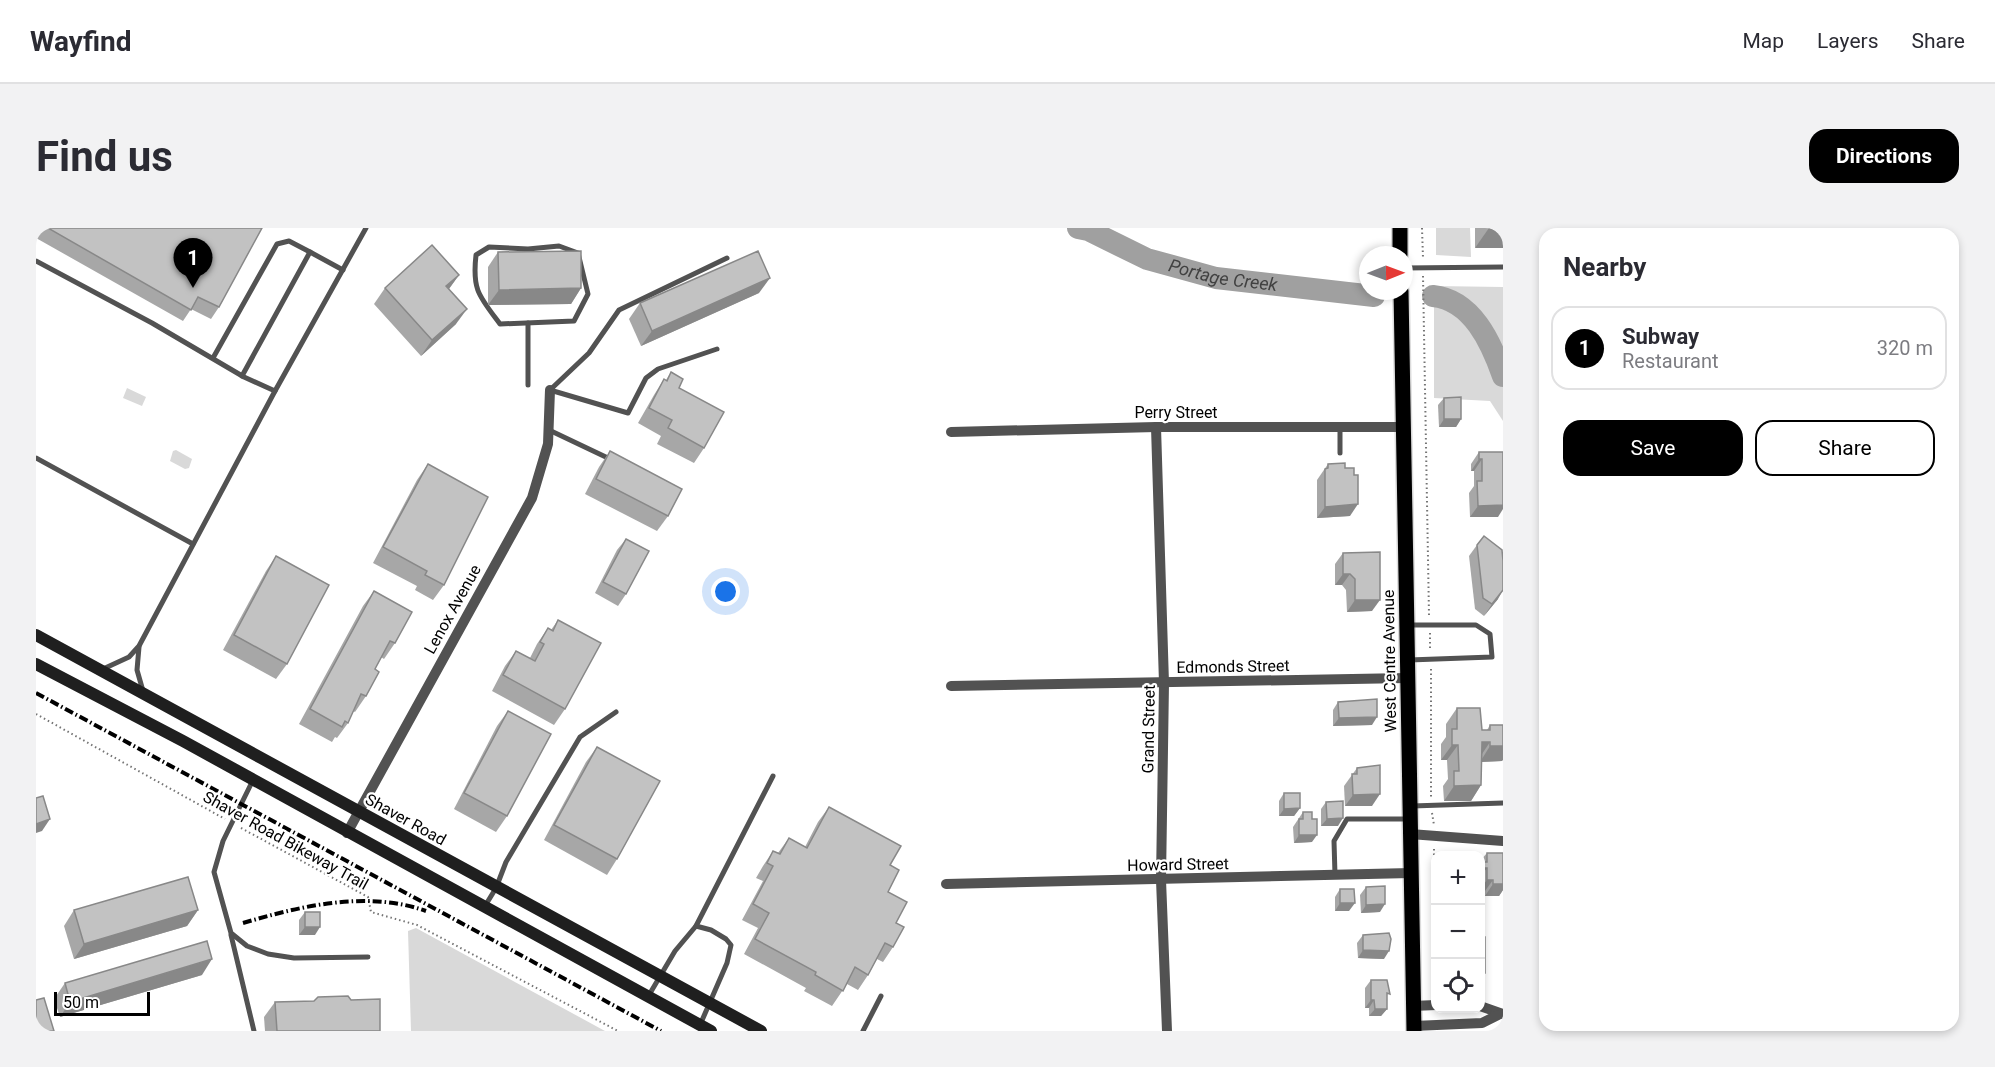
<!DOCTYPE html>
<html lang="en">
<head>
<meta charset="utf-8">
<style>
	body { margin:0; font-family:Roboto,sans-serif; background:#f2f2f3; color:#2b2b33 }
	.controls { position:absolute; right:18px; bottom:18px; display:grid; overflow:hidden; border-radius:12px; box-shadow:0 3px 9px #0003 }
	.controls button { width:54px; height:54px; display:grid; place-items:center; padding:0; border:0; border-bottom:2px solid #e1e1e2; background:#fff; color:#2b2b33; font:30px sans-serif }
	.compass { position:absolute; left:1323px; top:18px; width:54px; height:54px; border-radius:50%; background:#fff; box-shadow:0 3px 9px #0003; rotate:89deg }
	.scale { position:absolute; left:18px; bottom:15px; width:96px; box-sizing:border-box; padding-left:6px; border:3px solid #000; border-top:0; font-size:16px; line-height:21px; white-space:nowrap; color:#000; -webkit-text-stroke:4px #fff; paint-order:stroke }
	.you { position:absolute; left:690px; top:364px; width:21px; height:21px; margin:-15px; border:4px solid #fff; border-radius:50%; background:#1a73e8; box-shadow:0 0 0 9px #1a73e833 }
	.badge { display:grid; place-items:center; width:39px; height:39px; border-radius:50%; background:#000; color:#fff; font-size:20px; font-weight:700 }
	.pin { position:absolute; translate:-50% -50px; filter:drop-shadow(0 2px 3px #0008) }
	.pin::after { content:''; position:absolute; top:32px; width:21px; height:18px; background:inherit; clip-path:polygon(0 0,100% 0,50% 100%) }
	.list { margin:0; padding:0; list-style:none }
	h2 { display:flex; justify-content:space-between; align-items:center; height:78px; margin:0; padding:0 24px; font-size:26px }
	h2 small { font-size:20px; font-weight:400; color:#7c7c81 }
	.list li { display:grid; grid-template-columns:39px 1fr auto; gap:18px; align-items:center; box-sizing:border-box; height:84px; margin:0 12px 12px; padding:0 12px; border:2px solid #e1e1e2; border-radius:18px }
	.list b { display:block; font-size:22px; white-space:nowrap }
	.list p { margin:0; font-size:20px; white-space:nowrap; color:#7c7c81 }
	.list em { font-size:20px; font-style:normal; color:#7c7c81 }
	.actions { display:flex; gap:12px; padding:18px 24px }
	.actions a { flex:1; padding:14px 0; border:2px solid #000; border-radius:18px; text-align:center; font-size:21px; color:#000 }
	.actions .main { background:#000; color:#fff }
	.icon { flex:none; width:33px; height:33px; fill:none; stroke:currentColor; stroke-width:2; stroke-linecap:round; stroke-linejoin:round }
	.map { position:relative; flex:none; width:1467px; height:803px; overflow:hidden; border-radius:18px }
	header { display:flex; align-items:center; gap:36px; box-sizing:border-box; height:84px; padding:0 30px; background:#fff; border-bottom:2px solid #e1e1e2 }
	header strong { font-size:28px }
	nav { display:flex; gap:33px; margin-inline-start:auto; font-size:21px }
	.intro { display:flex; align-items:center; justify-content:space-between; box-sizing:border-box; height:144px; padding:0 36px }
	h1 { margin:0; font-size:42px }
	.button { padding:15px 27px; border-radius:18px; background:#000; color:#fff; font-size:21px; font-weight:700 }
	main { display:flex; gap:36px; padding:0 36px }
	aside { flex:1; background:#fff; border-radius:18px; box-shadow:0 3px 9px #0003 }
	.map>svg:first-child { display:block }
	.green { fill:#d9d9d9 }
	.lines { fill:none; stroke-linecap:round; stroke-linejoin:round }
	.river { stroke:#a0a0a0; stroke-width:22 }
	.primary-casing { stroke:#dbdbdb; stroke-width:18 }
	.path { stroke:#747474; stroke-width:2; stroke-dasharray:1.5 3; stroke-linecap:butt }
	.lane { stroke:#525252; stroke-width:5 }
	.street { stroke:#525252; stroke-width:10 }
	.secondary { stroke:#1f1f1f; stroke-width:12 }
	.primary { stroke:#000; stroke-width:15 }
	.rail { stroke:#000; stroke-width:4; stroke-dasharray:9 3 1.5 3; stroke-linecap:butt }
	.wall { fill:#a7a7a7 }
	.shaded-wall { fill:#888 }
	.building { fill:#c2c2c2; stroke:#888; stroke-width:1.5 }
	.labels { text-anchor:middle; stroke-width:4.5; stroke-linejoin:round; paint-order:stroke }
	.street-label { font-size:16px; fill:#000; stroke:#fff }
	.water-label { font-size:18px; font-style:italic; fill:#414141; stroke:#fff }
</style>
</head>
<body>
<header>
<strong>Wayfind</strong>
<nav><a>Map</a><a>Layers</a><a>Share</a></nav>
</header>
<div class="intro"><h1>Find us</h1><a class="button">Directions</a></div>
<main>
<div class="map">
<svg width="1467" height="803" viewBox="0 0 1467 803">
	<rect width="100%" height="100%" fill="#fff"/>
	<g class="green">
		<polygon points="1400,0 1434,0 1435,29 1400,27"/>
		<polygon points="1398,58 1467,59 1467,193 1454,173 1398,170"/>
		<polygon points="91,160 110,169 106,178 87,170"/>
		<polygon points="140,222 156,231 153,240 149,241 134,233 137,223"/>
		<polygon points="380,700 569,803 375,803 372,703"/>
	</g>
	<g class="lines">
		<g class="river">
			<path id="s1" d="M1042 0 1052 2 1111 31 1180 50 1338 68"/>
			<path d="M1397 68C1436 72 1455 114 1467 148"/>
		</g>
		<defs>
			<g id="primary">
				<polyline points="1364,0 1364,27"/>
				<polyline points="1365,63 1378,803"/>
			</g>
		</defs>
		<use href="#primary" class="primary-casing"/>
		<g class="path">
			<polyline points="1386,0 1387,30"/>
			<polyline points="1387,48 1393,387"/>
			<polyline points="1394,405 1394,423"/>
			<polyline points="1395,441 1395,570"/>
			<polyline points="0,486 189,591"/>
			<polyline points="1396,585 1398,597"/>
			<polyline points="205,600 332,669 335,684 381,697 582,803"/>
			<polyline points="1398,621 1399,765"/>
		</g>
		<g class="lane">
			<path d="M523 18 542 25 552 66 538 93 464 96C443 68 436 62 440 27L453 19 492 21Z"/>
			<polyline points="0,33 116,95 208,149 239,163"/>
			<polyline points="1368,40 1467,39"/>
			<polyline points="492,95 492,157"/>
			<polyline points="177,130 241,16 253,13 274,24"/>
			<polyline points="206,148 274,24 307,42"/>
			<polyline points="514,162 553,125 583,82 691,30"/>
			<polyline points="514,162 592,185 610,150 622,141 681,121"/>
			<polyline points="513,202 574,231"/>
			<polyline points="1304,225 1304,199"/>
			<polyline points="0,230 157,316"/>
			<polyline points="1371,397 1440,397 1454,406 1456,429 1373,432"/>
			<polyline points="103,419 101,442 107,463"/>
			<polyline points="67,441 93,429 103,418 239,163 330,0"/>
			<polyline points="217,552 187,613 178,644 195,705 211,718 232,726 258,730 332,729"/>
			<polyline points="1376,578 1467,575"/>
			<polyline points="1299,647 1298,613 1311,591 1373,591"/>
			<polyline points="449,678 460,660 470,634 544,509 580,484"/>
			<polyline points="660,698 737,548"/>
			<polyline points="195,707 218,803"/>
			<polyline points="613,767 639,723 660,698 675,702 690,711 695,717 691,735 664,797"/>
			<polyline points="827,803 845,768"/>
		</g>
		<g class="street">
			<polyline points="1120,199 1128,455 1125,652 1131,803"/>
			<polyline points="915,204 1120,199 1366,199"/>
			<polyline points="915,458 1371,450"/>
			<polyline points="311,605 496,270 512,216 514,162"/>
			<polyline points="1374,606 1467,613"/>
			<polyline points="910,656 1375,645"/>
			<polyline points="1377,778 1400,777"/>
			<polyline points="1444,778 1467,786"/>
			<polyline points="1378,798 1446,795 1462,787"/>
		</g>
		<g class="secondary">
			<polyline points="0,407 725,803"/>
			<polyline points="0,436 147,513 675,803"/>
		</g>
		<use href="#primary" class="primary"/>
		<g class="rail">
			<polyline points="0,465 625,803"/>
			<path d="M207 695C265 678 331 662 390 683"/>
		</g>
	</g>
	<g class="wall">
		<polygon points="0,0 226,0 183,79 175,91 155,81 147,93 0,10"/>
		<polygon points="1439,0 1467,0 1439,20"/>
		<polygon points="462,24 545,60 535,76 452,77 452,39"/>
		<polygon points="423,47 413,61 420,96 385,128 338,76 349,60"/>
		<polygon points="723,65 605,118 593,91 604,75"/>
		<polygon points="635,144 668,220 658,235 621,216 625,208 602,195 618,167 628,151 630,152"/>
		<polygon points="1408,170 1425,191 1420,199 1403,199 1402,177"/>
		<polygon points="574,223 632,288 621,303 549,266 563,239"/>
		<polygon points="1443,224 1467,224 1462,289 1434,289 1433,265 1438,258 1438,243 1435,243 1435,236"/>
		<polygon points="392,236 408,357 397,372 379,362 381,358 337,335 381,252"/>
		<polygon points="1292,236 1314,288 1281,290 1281,252"/>
		<polygon points="590,311 590,366 582,378 559,365 581,322"/>
		<polygon points="1441,317 1462,371 1448,388 1439,381 1433,328"/>
		<polygon points="1307,325 1336,383 1311,384 1310,362 1306,357 1299,357 1299,336"/>
		<polygon points="240,328 251,436 240,451 187,422 230,343"/>
		<polygon points="338,363 359,415 348,431 345,429 339,441 330,468 319,484 317,483 312,495 301,510 299,509 296,514 263,496 327,378"/>
		<polygon points="522,392 529,481 518,497 456,463 469,438 480,423 497,432 498,432 494,430 501,416 512,400 515,402"/>
		<polygon points="1302,474 1336,497 1297,498 1297,482"/>
		<polygon points="1421,480 1446,502 1451,502 1454,497 1466,533 1446,534 1445,557 1435,573 1408,573 1407,558 1412,551 1411,532 1405,532 1405,516 1410,509 1410,496"/>
		<polygon points="472,483 471,588 460,604 418,581 461,498"/>
		<polygon points="561,519 581,631 571,647 508,612 550,534"/>
		<polygon points="1321,540 1336,578 1309,578 1308,558"/>
		<polygon points="1248,565 1264,580 1258,588 1243,588 1243,573"/>
		<polygon points="1290,574 1302,598 1285,598 1285,581"/>
		<polygon points="793,579 854,637 852,664 860,695 857,719 847,734 841,731 832,747 822,762 811,756 796,778 768,763 770,760 708,726 722,700 706,692 727,653 720,650 727,638 737,623 742,625 753,610 769,619 782,594"/>
		<polygon points="1267,584 1276,591 1276,614 1258,615 1257,599"/>
		<polygon points="1451,625 1467,625 1467,662 1463,668 1449,668 1449,663 1444,663 1444,633"/>
		<polygon points="1330,659 1344,684 1325,685 1324,667"/>
		<polygon points="1304,661 1313,683 1299,683 1299,669"/>
		<polygon points="38,682 162,682 151,698 38,731 28,698"/>
		<polygon points="269,684 279,707 263,707 263,692"/>
		<polygon points="1327,707 1348,731 1322,730 1321,715"/>
		<polygon points="166,747 24,789 18,771 29,755"/>
		<polygon points="1335,752 1351,769 1351,781 1345,788 1333,788 1333,780 1329,780 1329,760"/>
		<polygon points="315,772 344,803 229,803 228,789 239,774"/>
	</g>
	<g class="shaded-wall">
		<polygon points="1453,0 1467,0 1467,20 1439,20"/>
		<polygon points="423,47 412,62 410,58"/>
		<polygon points="734,50 723,65 605,118 616,103"/>
		<polygon points="545,60 535,76 452,77 463,62"/>
		<polygon points="431,81 420,96 385,128 396,112"/>
		<polygon points="1408,191 1425,191 1420,199 1403,199"/>
		<polygon points="1443,231 1446,231 1438,243 1435,243"/>
		<polygon points="1322,276 1314,288 1281,290 1289,279"/>
		<polygon points="1467,277 1467,281 1462,289 1434,289 1442,278"/>
		<polygon points="1307,346 1314,346 1306,357 1299,357"/>
		<polygon points="1467,362 1462,371 1448,388 1456,376"/>
		<polygon points="1319,372 1344,372 1336,383 1311,384"/>
		<polygon points="1341,489 1336,497 1297,498 1303,490"/>
		<polygon points="1446,514 1454,514 1444,529"/>
		<polygon points="1416,517 1422,517 1411,532 1405,532"/>
		<polygon points="1454,518 1467,518 1467,532 1466,533 1444,534"/>
		<polygon points="1445,557 1435,573 1408,573 1418,558"/>
		<polygon points="1344,566 1336,578 1309,578 1317,567"/>
		<polygon points="1264,580 1258,588 1243,588 1248,581"/>
		<polygon points="1307,590 1302,598 1285,598 1291,591"/>
		<polygon points="14,591 6,603 0,605 0,596"/>
		<polygon points="1263,607 1281,607 1276,614 1258,615"/>
		<polygon points="1444,640 1451,640 1444,649"/>
		<polygon points="1451,652 1457,652 1449,663 1444,663 1444,661"/>
		<polygon points="1457,656 1467,656 1467,662 1463,668 1449,668"/>
		<polygon points="1304,675 1319,675 1313,683 1299,683"/>
		<polygon points="1349,676 1344,684 1325,685 1330,677"/>
		<polygon points="162,682 151,698 38,731 48,716"/>
		<polygon points="269,699 284,699 279,707 263,707"/>
		<polygon points="1327,722 1353,723 1348,731 1322,730"/>
		<polygon points="176,731 166,747 24,789 34,774"/>
		<polygon points="1335,772 1338,772 1333,780 1329,780"/>
		<polygon points="1339,781 1351,781 1345,788 1333,788"/>
	</g>
	<g class="building">
		<polygon points="12,0 226,0 183,79 162,69 155,82"/>
		<polygon points="396,17 423,47 410,58 431,81 396,112 349,60"/>
		<polygon points="545,23 545,60 463,62 462,24"/>
		<polygon points="722,23 734,50 616,103 604,75"/>
		<polygon points="635,144 647,151 643,160 688,184 668,220 632,200 636,192 613,180 628,151 631,153"/>
		<polygon points="1425,169 1425,191 1408,191 1408,170"/>
		<polygon points="574,223 646,261 632,288 560,251"/>
		<polygon points="1443,224 1467,224 1467,277 1442,278 1441,253 1446,253 1446,231 1443,231"/>
		<polygon points="1309,235 1309,240 1318,240 1318,247 1322,247 1322,276 1289,279 1289,241 1292,240 1292,236"/>
		<polygon points="392,236 452,269 408,357 389,347 391,343 347,319"/>
		<polygon points="1448,308 1466,322 1467,333 1467,362 1456,376 1447,370 1441,317"/>
		<polygon points="590,311 613,323 590,366 567,354"/>
		<polygon points="1344,324 1344,372 1319,372 1319,351 1314,346 1307,346 1307,325"/>
		<polygon points="240,328 293,357 251,436 198,407"/>
		<polygon points="338,363 376,384 359,415 354,413 339,441 343,444 330,468 325,466 312,495 309,493 306,499 274,481"/>
		<polygon points="522,392 565,415 529,481 467,447 480,423 499,433 508,416 504,414 512,400 517,403"/>
		<polygon points="1341,471 1341,489 1303,490 1302,474"/>
		<polygon points="1421,480 1444,480 1446,502 1454,502 1454,497 1467,497 1467,518 1454,518 1454,514 1446,514 1445,557 1418,558 1418,543 1423,543 1422,517 1416,517 1416,501 1421,501"/>
		<polygon points="472,483 515,506 471,588 428,565"/>
		<polygon points="561,519 624,553 581,631 518,597"/>
		<polygon points="1344,537 1344,566 1317,567 1316,546 1321,546 1321,540"/>
		<polygon points="1248,565 1264,565 1264,580 1248,581"/>
		<polygon points="7,568 14,591 0,596 0,570"/>
		<polygon points="1307,573 1307,590 1291,591 1290,574"/>
		<polygon points="793,579 865,618 854,637 863,642 852,664 871,674 860,695 868,699 857,719 849,715 832,747 819,739 807,763 779,747 780,744 719,711 733,685 717,676 737,638 731,635 737,623 744,626 753,610 771,620"/>
		<polygon points="1267,584 1276,584 1276,591 1281,591 1281,607 1263,607 1263,591 1267,591"/>
		<polygon points="1451,625 1467,625 1467,656 1457,656 1457,652 1451,652 1451,640 1444,640 1444,634 1451,634"/>
		<polygon points="152,649 162,682 48,716 38,682"/>
		<polygon points="1349,658 1349,676 1330,677 1330,659"/>
		<polygon points="1304,661 1318,661 1319,675 1304,675"/>
		<rect x="269" y="684" width="15" height="15"/>
		<polygon points="1353,705 1355,711 1353,723 1327,722 1327,707"/>
		<polygon points="1444,709 1449,709 1449,745 1445,745 1445,749 1444,749"/>
		<polygon points="171,713 176,731 34,774 29,755"/>
		<polygon points="1335,752 1351,752 1354,766 1351,765 1351,781 1339,781 1338,772 1335,772"/>
		<polygon points="312,768 315,772 344,771 344,803 241,803 239,774 278,773 282,769"/>
		<polygon points="8,770 18,803 0,803 0,772"/>
	</g>
	<g class="labels">
		<g class="street-label">
			<text x="1140" y="190">Perry Street</text>
			<text transform="translate(416 381) rotate(-61)" y="6">Lenox Avenue</text>
			<text transform="translate(1353 433) rotate(-91)" y="6">West Centre Avenue</text>
			<text transform="translate(1197 438) rotate(-1)" y="6">Edmonds Street</text>
			<text transform="translate(1112 501) rotate(-89)" y="6">Grand Street</text>
			<text transform="translate(370 591) rotate(29)" y="6">Shaver Road</text>
			<text transform="translate(250 612) rotate(29)" y="6">Shaver Road Bikeway Trail</text>
			<text transform="translate(1142 636) rotate(-1)" y="6">Howard Street</text>
		</g>
		<g class="water-label">
			<text dy="6" stroke="none"><textPath href="#s1" startOffset="154">Portage Creek</textPath></text>
		</g>
	</g>
</svg>
<div class="controls">
<button>+</button>
<button>−</button>
<button><svg class="icon" aria-label="locate" viewBox="0 0 24 24"><circle cx="12" cy="12" r="6"/><path d="M12 2v4M12 18v4M2 12h4M18 12h4"/></svg></button>
</div>
<svg class="compass" viewBox="-18 -18 36 36"><path d="M0-13l5 13h-10z" fill="#e53935"/><path d="M0 13l5-13h-10z" fill="#7c7c81"/></svg>
<div class="scale">50 m</div>
<div class="you"></div>
<div class="pin badge" style="left:157px;top:60px">1</div>
</div>
<aside>
<h2>Nearby<small></small></h2>
<ul class="list">
<li><span class="badge">1</span><div><b>Subway</b><p>Restaurant</p></div><em>320 m</em></li>
</ul>
<div class="actions"><a class="main">Save</a><a>Share</a></div>
</aside>
</main>
</body>
</html>
